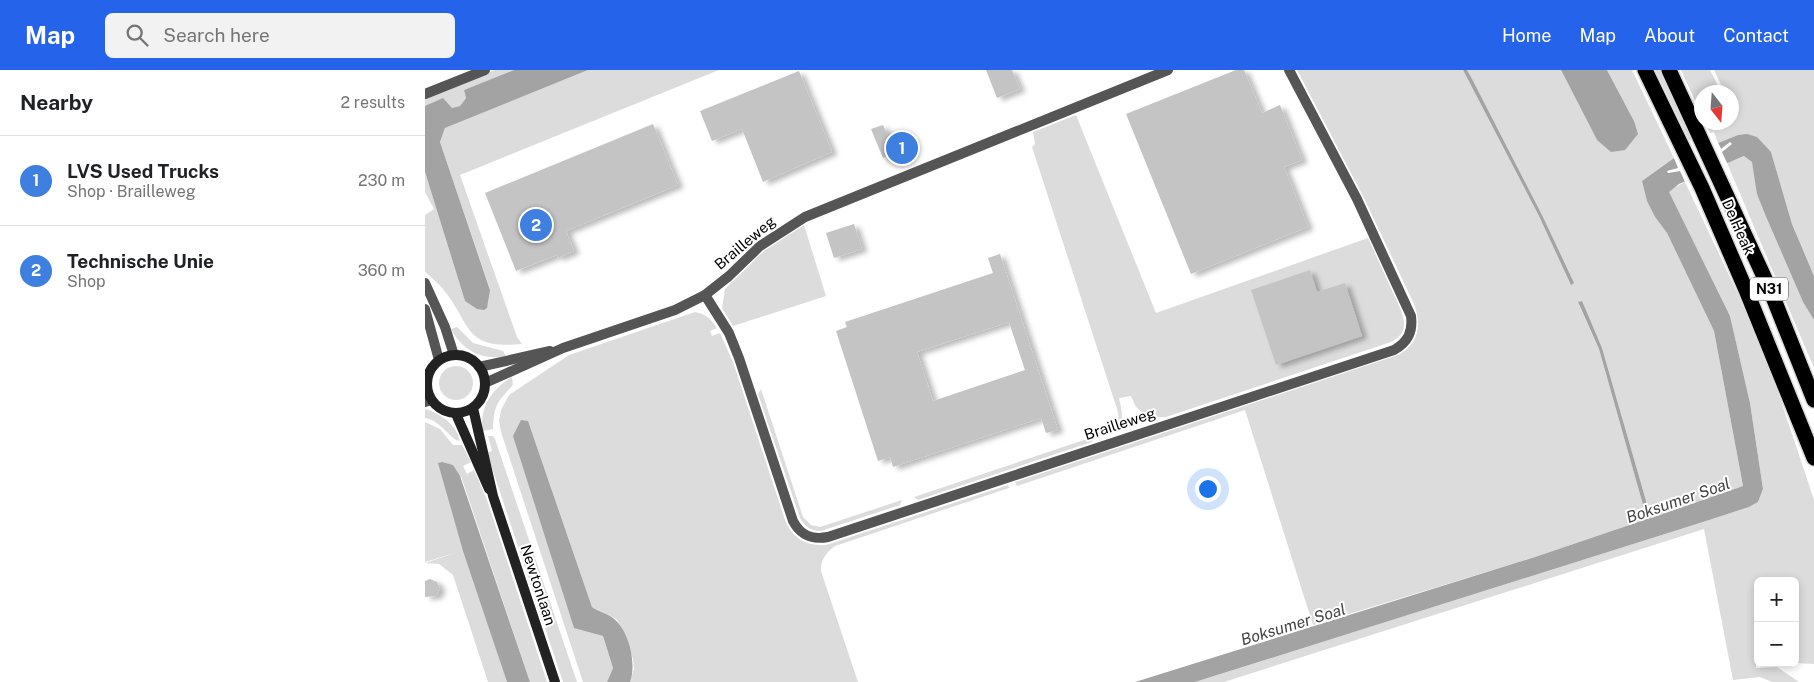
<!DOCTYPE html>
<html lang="en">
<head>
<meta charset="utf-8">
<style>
	body { margin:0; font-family:"Public Sans",sans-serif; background:#f2f2f2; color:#202124 }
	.controls { position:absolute; right:15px; bottom:15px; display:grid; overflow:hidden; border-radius:8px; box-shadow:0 2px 8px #0003 }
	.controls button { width:45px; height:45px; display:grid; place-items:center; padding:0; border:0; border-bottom:1px solid #e0e0e0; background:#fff; color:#202124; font:25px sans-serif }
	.compass { position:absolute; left:1269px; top:15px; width:45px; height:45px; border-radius:50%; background:#fff; box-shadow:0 2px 8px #0003; rotate:163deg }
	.you { position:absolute; left:782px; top:418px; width:18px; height:18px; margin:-12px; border:4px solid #fff; border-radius:50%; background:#1a73e8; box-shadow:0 0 0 8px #1a73e833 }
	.badge { display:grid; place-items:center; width:32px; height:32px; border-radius:50%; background:#2563eb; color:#fff; font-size:16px; font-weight:700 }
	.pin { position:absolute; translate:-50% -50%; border:2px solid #fff; box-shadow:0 1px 5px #0006 }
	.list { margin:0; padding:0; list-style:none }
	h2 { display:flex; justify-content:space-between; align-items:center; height:65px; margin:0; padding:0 20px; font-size:21px }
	h2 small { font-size:16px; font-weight:400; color:#757577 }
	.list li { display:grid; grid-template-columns:32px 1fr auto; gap:15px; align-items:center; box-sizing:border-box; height:90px; padding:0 20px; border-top:1px solid #e0e0e0 }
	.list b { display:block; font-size:19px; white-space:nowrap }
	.list p { margin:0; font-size:16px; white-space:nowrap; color:#757577 }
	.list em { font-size:16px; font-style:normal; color:#757577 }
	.icon { flex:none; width:28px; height:28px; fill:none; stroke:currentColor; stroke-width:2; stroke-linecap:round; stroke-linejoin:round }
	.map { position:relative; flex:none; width:1389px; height:612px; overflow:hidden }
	header { display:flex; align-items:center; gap:30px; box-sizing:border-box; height:70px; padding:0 25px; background:#2563eb; color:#fff }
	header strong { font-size:24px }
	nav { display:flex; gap:28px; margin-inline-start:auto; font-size:18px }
	.search { width:350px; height:45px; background:#f2f2f2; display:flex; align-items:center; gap:12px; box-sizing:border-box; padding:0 18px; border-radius:8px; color:#757577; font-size:19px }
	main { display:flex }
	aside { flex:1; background:#fff }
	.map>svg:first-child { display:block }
	.green { fill:#dcdcdc }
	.water { fill:#a3a3a3 }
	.pier { fill:#fff }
	.building { fill:#c4c4c4; fill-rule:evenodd; filter:url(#shadow) }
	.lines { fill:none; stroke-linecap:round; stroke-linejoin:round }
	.highway-casing { stroke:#dbdbdb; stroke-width:18 }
	.street { stroke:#555; stroke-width:10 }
	.secondary { stroke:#222; stroke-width:10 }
	.highway { stroke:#000; stroke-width:15 }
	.labels { text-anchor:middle; stroke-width:4; stroke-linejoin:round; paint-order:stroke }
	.shield { fill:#fff; stroke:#4c4c4c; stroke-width:1 }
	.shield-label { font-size:14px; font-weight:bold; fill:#000 }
	.street-label { font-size:15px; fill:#000; stroke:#fff }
	.water-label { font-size:16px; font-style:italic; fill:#444; stroke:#fff }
</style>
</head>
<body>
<header>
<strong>Map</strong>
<div class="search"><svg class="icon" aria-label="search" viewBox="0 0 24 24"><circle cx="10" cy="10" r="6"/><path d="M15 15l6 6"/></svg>Search here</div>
<nav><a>Home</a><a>Map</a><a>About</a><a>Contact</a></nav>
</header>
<main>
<aside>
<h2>Nearby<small>2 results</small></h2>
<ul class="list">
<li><span class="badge" style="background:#3f7fe0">1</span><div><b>LVS Used Trucks</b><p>Shop · Brailleweg</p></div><em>230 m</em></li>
<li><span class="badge" style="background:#3f7fe0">2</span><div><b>Technische Unie</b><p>Shop</p></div><em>360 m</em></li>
</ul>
</aside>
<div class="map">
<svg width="1389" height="612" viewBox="0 0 1389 612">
	<defs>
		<filter id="shadow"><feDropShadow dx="5.5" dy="3" stdDeviation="2.5" flood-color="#0004"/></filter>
	</defs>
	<rect width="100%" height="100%" fill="#fff"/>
	<g class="green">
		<polygon points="70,0 89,0 39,20 41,28 35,36 27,38 22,35 0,36 0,28"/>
		<path d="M163 0H294L35 105 92 267 97 274C37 280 47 253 17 218 12 212 6 207 0 202V145L9 139 0 122V102L40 231 65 219 15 72 20 58Z"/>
		<path d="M872 0H1038L1114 146 1146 214 1148 213 1117 145 1042 0H1136L1172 70 1209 51 1182 0H1207L1249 88 1217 111 1222 130 1230 147 1242 163 1289 261 1318 416 1226 448 1177 278 1156 231 1153 233 1174 279 1222 449 1110 487 888 555 820 340 592 416 590 412 973 285C994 274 997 255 989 234L938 126Z"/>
		<polygon points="1230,0 1235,0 1268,69 1264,70"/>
		<polygon points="1256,0 1285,0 1296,22 1276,22 1276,44"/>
		<polygon points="1289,0 1389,0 1389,206 1367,154 1346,82 1313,65 1293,73 1289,62 1285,63 1280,53 1306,52 1306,22 1298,22 1299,21"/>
		<path d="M651 45 731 243 943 168 976 240C981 255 981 264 966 272L741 347H722L711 337 706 326 694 328C697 341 702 360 683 364L681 362C691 359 695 352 693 342L607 77 610 74 608 62Z"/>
		<polygon points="1320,86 1327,92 1342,149 1378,232 1389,250 1389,298 1302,93"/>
		<polygon points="1260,112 1321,241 1350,313 1389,430 1389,594 1370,593 1370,511 1333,511 1331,598 1352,597 1374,612 1347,612 1335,607 1308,610 1279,459 799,612 770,612 1278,452 1324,437 1333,432 1338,419 1325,333 1305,246 1243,121"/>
		<polygon points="379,155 401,226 308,256 297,238 300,219 339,181"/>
		<path d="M270 242C281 244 286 249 292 258L285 261 287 266 295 263 308 292 360 450C368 469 381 476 401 475L583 415 584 418 410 476C402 482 395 490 396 501L433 612H205L209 599 208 589 197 558 191 549 167 537 103 351 169 563 178 566 188 598 182 612H158L76 362 74 351 76 340 84 325 144 285Z"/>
		<path d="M32 257 48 273 78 281 81 286C57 291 37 280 26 259Z"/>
		<circle cx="31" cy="313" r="17"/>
		<path d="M87 307 88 315C72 332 69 335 68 359L58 361C54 338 67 318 87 307Z"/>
		<path d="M336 319 378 447 386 455 395 457 477 430 475 435 396 461C386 461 380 457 375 448L333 324Z"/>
		<path d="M0 339C15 343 32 355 35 371 26 371 17 351 0 348Z"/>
		<polygon points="0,352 15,359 28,375 37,375 46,392 38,396 42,404 49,400 61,427 122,612 105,612 36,406 27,442 82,612 63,612 28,505 14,494 0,493 33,482 0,492"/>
		<polygon points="63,366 68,366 70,369 152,612 138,612 66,395 63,382 67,381"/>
		<polygon points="668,367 667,372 493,430 489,427"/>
	</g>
	<g class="water">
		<polygon points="89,0 163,0 20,58 15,72 65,220 62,238 59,240 52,239 40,231 0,102 0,36 18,28 27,38 35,36 41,28 39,20"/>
		<polygon points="1038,0 1042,0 1047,9 1117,145 1149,213 1146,215 1114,146"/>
		<polygon points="1136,0 1182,0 1209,51 1213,64 1200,80 1186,82 1172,70"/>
		<polygon points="1322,64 1332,67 1346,82 1367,154 1389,206 1389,250 1378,232 1342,149 1332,124 1327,92 1319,86 1254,114 1244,122 1305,246 1325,333 1338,419 1333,432 1324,437 1278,452 770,612 710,612 1110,487 1222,449 1174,279 1153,232 1157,231 1177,278 1226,448 1318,416 1289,261 1242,163 1230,147 1222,131 1217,111 1249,88 1254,98 1296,79 1293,73 1313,65"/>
		<path d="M96 350 103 351 167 537C173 541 181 543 188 548 204 560 212 594 205 612H182L188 598 178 566 149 558 88 366Z"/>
		<polygon points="17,392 28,395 35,406 105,612 82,612 38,481 13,393"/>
	</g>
	<polygon class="pier" points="1292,71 1296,79 1305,72 1307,74 1297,82 1303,95 1261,114 1255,101 1243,103 1242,101 1253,98 1248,85 1251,86 1255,95 1262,93 1289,81 1293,78"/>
	<g class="building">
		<polygon points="561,0 587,0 595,19 572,28"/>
		<polygon points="811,0 819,0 837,43 855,35 877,90 859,97 883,157 766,204 701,44"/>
		<polygon points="374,1 407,82 338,112 317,59 287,71 275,41"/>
		<polygon points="228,54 253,115 141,161 149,181 133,188 132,185 91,201 60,123"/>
		<polygon points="458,55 465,71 476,67 480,79 458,88 446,59"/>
		<polygon points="429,154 437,179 409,188 401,163"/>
		<path d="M575 184 633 360 621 363 616 348 468 397 465 387 453 391 411 261 422 257 420 252 568 203 563 188ZM584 252 600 300 508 331 492 282Z"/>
		<polygon points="885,200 892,222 920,213 937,266 851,295 826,220"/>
		<polygon points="5,509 12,512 15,519 11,526 0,527 0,511"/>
	</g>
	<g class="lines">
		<defs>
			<g id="highway">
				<polyline points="1220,0 1277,118 1321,220 1389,388"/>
				<polyline points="1244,0 1346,222 1389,330"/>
			</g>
		</defs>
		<use href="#highway" class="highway-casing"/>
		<g class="street">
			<polyline points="0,24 60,0"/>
			<polyline points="0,213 20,257 29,285"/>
			<path d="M280 225 304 263 314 288 368 451C376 466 387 470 403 467L969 280C983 272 988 262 986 246L932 129 864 0"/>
			<polyline points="0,239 14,290"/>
			<polyline points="54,297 125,281"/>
			<polyline points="60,313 138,278 250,240 280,225 304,206 335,176 380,147 743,0"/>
			<polyline points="0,314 2,313"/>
			<polyline points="0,332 6,330"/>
		</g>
		<g class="secondary">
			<circle cx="31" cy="314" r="29"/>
			<polyline points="48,338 68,426 130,612"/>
			<polyline points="31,344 64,419"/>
		</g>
		<use href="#highway" class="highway"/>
	</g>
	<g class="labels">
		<rect class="shield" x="1325" y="207.5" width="38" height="23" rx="4"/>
		<g class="shield-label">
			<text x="1344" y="224">N31</text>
		</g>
		<g class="street-label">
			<text transform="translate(1313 157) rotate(66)" y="5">De Heak</text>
			<text transform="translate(320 173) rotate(-40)" y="5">Brailleweg</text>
			<text transform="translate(695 354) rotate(-18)" y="5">Brailleweg</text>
			<text transform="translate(113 515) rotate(72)" y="5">Newtonlaan</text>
		</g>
		<g class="water-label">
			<text transform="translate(1253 430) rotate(-19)" y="6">Boksumer Soal</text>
			<text transform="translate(868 554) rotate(-17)" y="6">Boksumer Soal</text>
		</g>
	</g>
</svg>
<div class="controls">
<button>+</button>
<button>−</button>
</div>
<svg class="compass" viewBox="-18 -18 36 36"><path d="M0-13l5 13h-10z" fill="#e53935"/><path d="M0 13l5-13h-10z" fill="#757577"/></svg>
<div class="you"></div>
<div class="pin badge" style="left:477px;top:78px;background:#3f7fe0">1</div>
<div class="pin badge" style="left:111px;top:155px;background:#3f7fe0">2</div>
</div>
</main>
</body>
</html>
